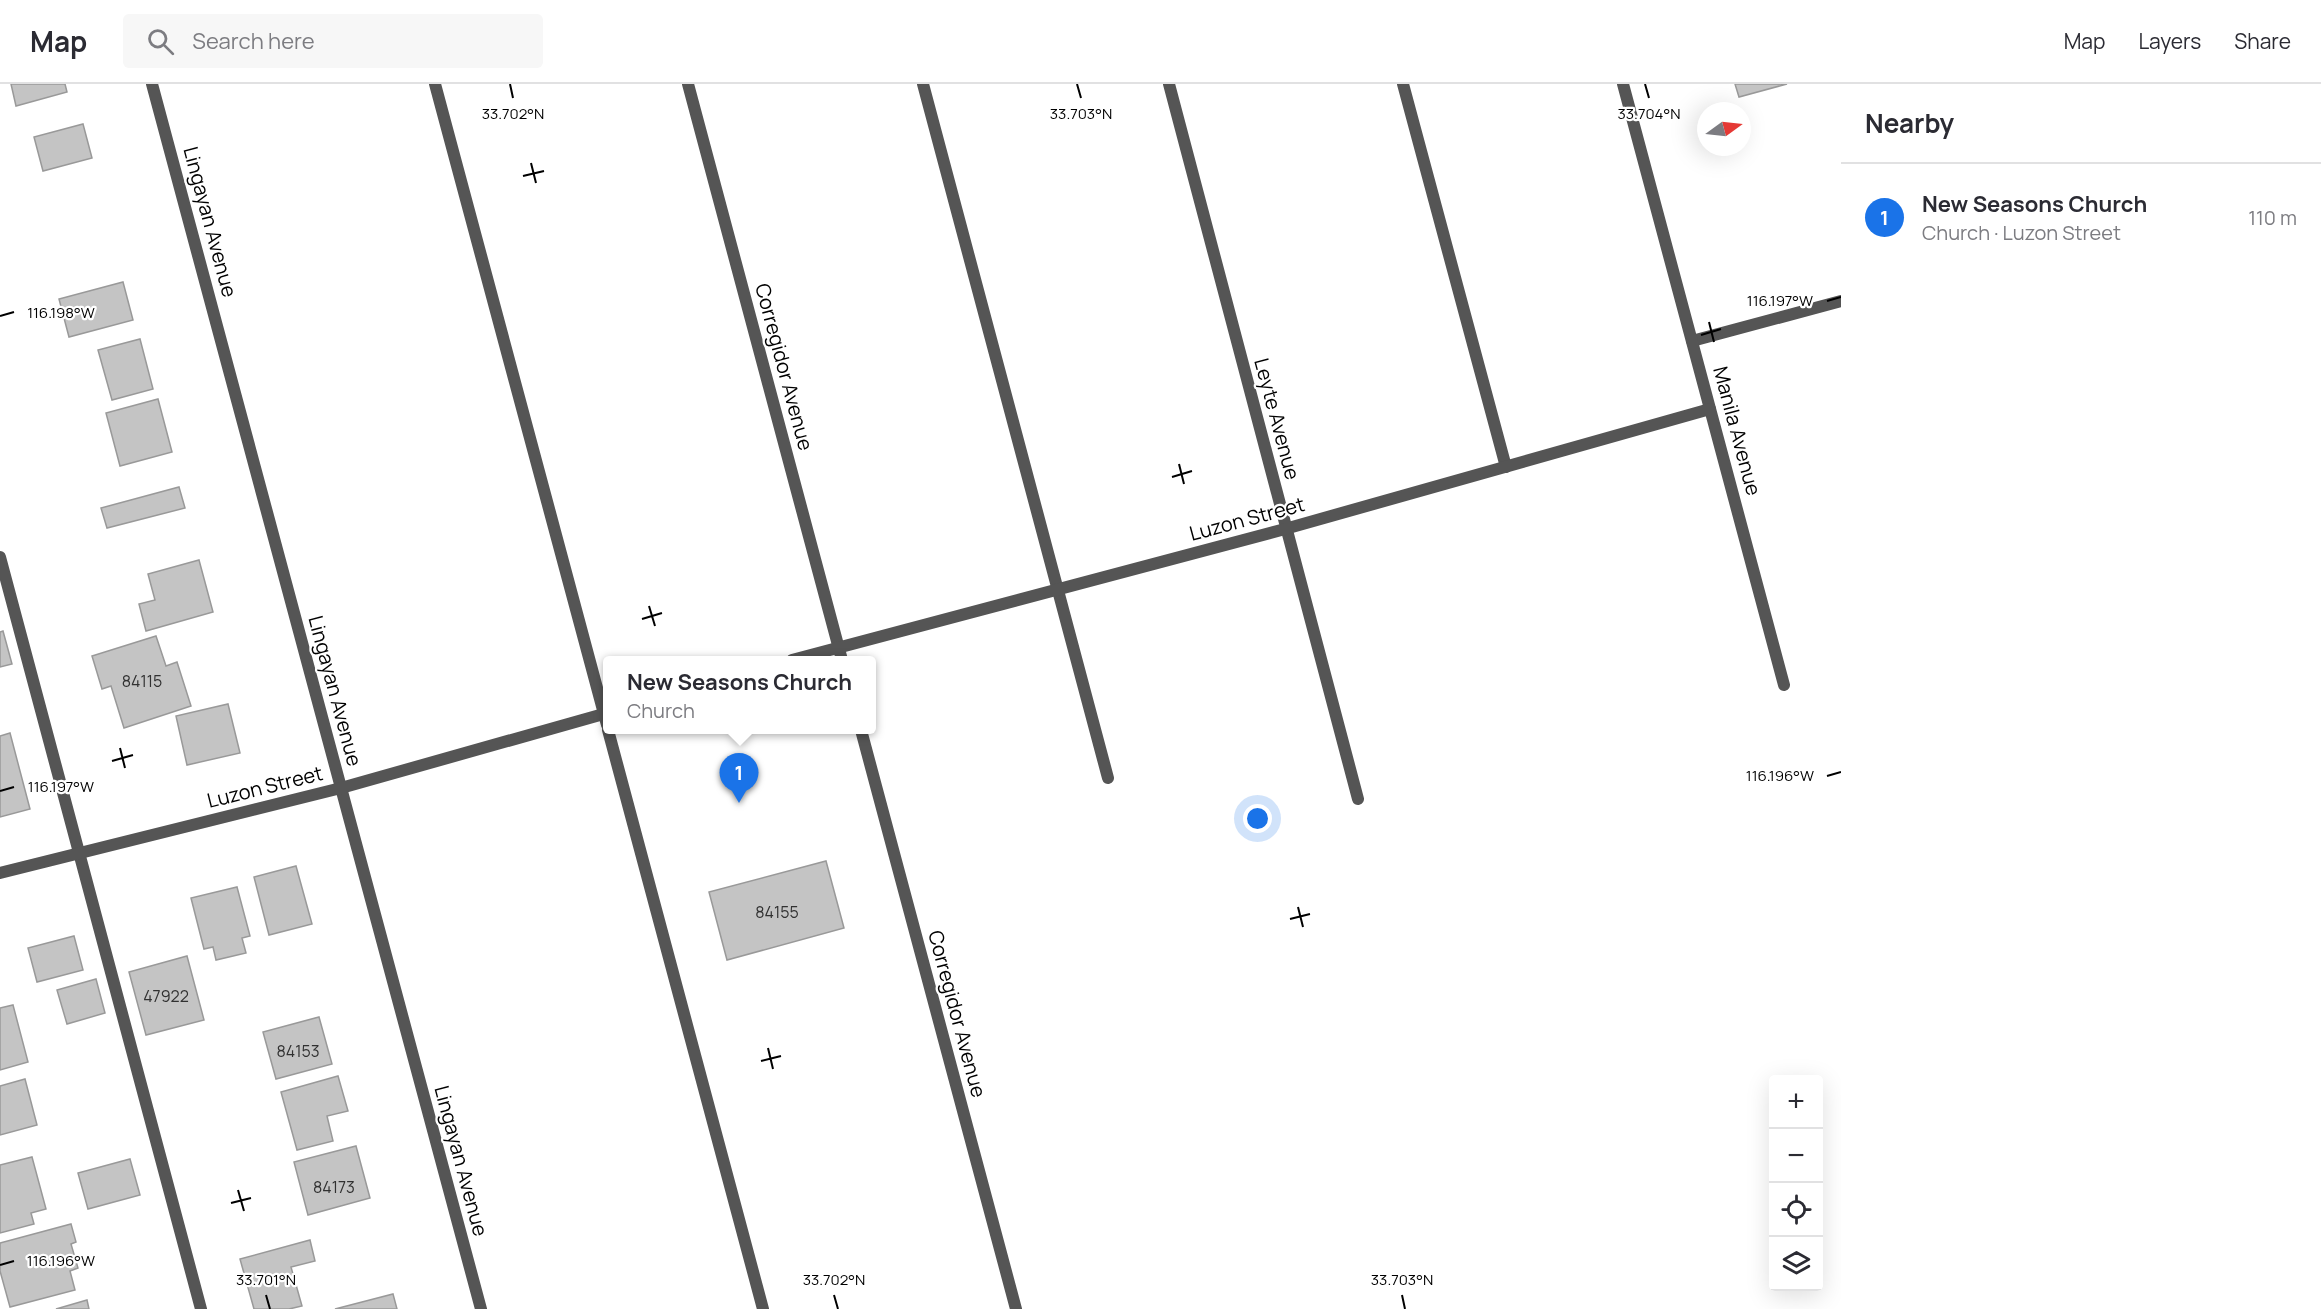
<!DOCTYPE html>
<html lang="en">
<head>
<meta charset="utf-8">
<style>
	body { margin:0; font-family:Manrope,sans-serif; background:#f7f7f7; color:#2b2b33 }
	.controls { position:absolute; right:18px; bottom:18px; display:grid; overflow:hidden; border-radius:6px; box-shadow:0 6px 24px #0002 }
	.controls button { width:54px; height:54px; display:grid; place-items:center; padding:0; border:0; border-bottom:2px solid #e1e1e2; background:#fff; color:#2b2b33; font:30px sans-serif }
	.compass { position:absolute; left:1697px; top:18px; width:54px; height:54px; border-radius:50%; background:#fff; box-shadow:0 6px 24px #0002; rotate:75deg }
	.you { position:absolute; left:1258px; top:735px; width:21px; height:21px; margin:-15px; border:4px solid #fff; border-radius:50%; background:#1a73e8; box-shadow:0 0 0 9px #1a73e833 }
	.badge { display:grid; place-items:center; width:39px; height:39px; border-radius:50%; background:#1a73e8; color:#fff; font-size:20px; font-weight:700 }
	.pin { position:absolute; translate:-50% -50px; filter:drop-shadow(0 2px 3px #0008) }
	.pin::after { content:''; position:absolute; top:32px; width:21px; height:18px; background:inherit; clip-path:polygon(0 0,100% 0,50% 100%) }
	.popup { position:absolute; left:603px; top:572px; width:273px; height:78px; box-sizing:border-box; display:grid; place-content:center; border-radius:6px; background:#fff; filter:drop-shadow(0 2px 4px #0005); font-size:20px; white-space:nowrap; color:#7c7c81 }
	.popup b { font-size:22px; color:#2b2b33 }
	.popup::after { content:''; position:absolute; left:50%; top:100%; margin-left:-12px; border:12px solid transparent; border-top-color:#fff }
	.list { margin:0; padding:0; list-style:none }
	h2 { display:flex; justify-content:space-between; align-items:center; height:78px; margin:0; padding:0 24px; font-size:26px }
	h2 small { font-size:20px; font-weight:400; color:#7c7c81 }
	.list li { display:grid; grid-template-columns:39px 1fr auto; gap:18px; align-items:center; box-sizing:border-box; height:108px; padding:0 24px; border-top:2px solid #e1e1e2 }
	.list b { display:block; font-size:22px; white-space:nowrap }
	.list p { margin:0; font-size:20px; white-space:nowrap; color:#7c7c81 }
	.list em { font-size:20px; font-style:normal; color:#7c7c81 }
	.icon { flex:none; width:33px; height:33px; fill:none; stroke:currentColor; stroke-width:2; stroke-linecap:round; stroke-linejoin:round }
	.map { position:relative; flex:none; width:1841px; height:1225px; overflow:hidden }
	header { display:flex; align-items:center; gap:36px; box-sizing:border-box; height:84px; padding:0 30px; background:#fff; border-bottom:2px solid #e1e1e2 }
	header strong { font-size:28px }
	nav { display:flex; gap:33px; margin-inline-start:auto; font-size:21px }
	.search { width:420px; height:54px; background:#f7f7f7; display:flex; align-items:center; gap:15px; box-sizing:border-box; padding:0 21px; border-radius:6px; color:#7c7c81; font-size:22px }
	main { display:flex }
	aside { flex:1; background:#fff }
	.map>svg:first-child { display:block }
	.building { fill:#c4c4c4; stroke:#999; stroke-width:1.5 }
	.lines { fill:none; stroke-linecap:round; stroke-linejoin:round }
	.service { stroke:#555; stroke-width:12 }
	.minor { stroke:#555; stroke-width:12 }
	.ticks { fill:none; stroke:#000; stroke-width:2 }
	.labels { text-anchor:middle; stroke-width:4.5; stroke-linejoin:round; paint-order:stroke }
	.number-label { font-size:16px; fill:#313131 }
	.street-label { font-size:20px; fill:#000; stroke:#fff }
	.ticks-label { font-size:15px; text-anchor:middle; fill:#000; stroke:#fff; stroke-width:4.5; stroke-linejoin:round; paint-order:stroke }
</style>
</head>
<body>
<header>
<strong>Map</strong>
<div class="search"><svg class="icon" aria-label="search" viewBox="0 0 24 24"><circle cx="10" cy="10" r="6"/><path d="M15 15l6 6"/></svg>Search here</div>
<nav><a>Map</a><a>Layers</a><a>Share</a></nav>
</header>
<main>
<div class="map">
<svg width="1841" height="1225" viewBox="0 0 1841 1225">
	<rect width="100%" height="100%" fill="#fff"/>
	<g class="building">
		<polygon points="11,0 65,0 67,8 16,22"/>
		<polygon points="1735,0 1787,0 1739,13"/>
		<polygon points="83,40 92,74 43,87 34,53"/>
		<polygon points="123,198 133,236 69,253 59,215"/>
		<polygon points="140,255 153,305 112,316 98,266"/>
		<polygon points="158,315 172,368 120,382 106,329"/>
		<polygon points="179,403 185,424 107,444 101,424"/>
		<polygon points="199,476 213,528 146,547 139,520 155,516 148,490"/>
		<polygon points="3,547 12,580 0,583 0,548"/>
		<polygon points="156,552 166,582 177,578 191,622 124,644 111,602 102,605 92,572"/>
		<polygon points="228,620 240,669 187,681 176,632"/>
		<polygon points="10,649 30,725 0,733 0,652"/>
		<polygon points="826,777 844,844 727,876 709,808"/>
		<polygon points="296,782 312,840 269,851 254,793"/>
		<polygon points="237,803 250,852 242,854 246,869 216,876 213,863 204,865 191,814"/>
		<polygon points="74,852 83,886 37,898 28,864"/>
		<polygon points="187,872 204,936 146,951 129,888"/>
		<polygon points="96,895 105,929 67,940 57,906"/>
		<polygon points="13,921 28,978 0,986 0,924"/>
		<polygon points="319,933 332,980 276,995 263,948"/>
		<polygon points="338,992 348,1027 327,1032 333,1057 297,1066 281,1008"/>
		<polygon points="25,995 37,1041 0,1051 0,1002"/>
		<polygon points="356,1062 370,1114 308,1131 294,1078"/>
		<polygon points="32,1073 46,1125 31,1129 34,1140 0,1149 0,1081"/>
		<polygon points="130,1075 140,1111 88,1125 78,1089"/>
		<polygon points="71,1140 76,1158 71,1160 78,1184 70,1187 75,1206 10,1223 0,1187 0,1159"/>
		<polygon points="310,1156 315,1177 291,1183 302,1222 289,1225 254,1225 240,1175"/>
		<polygon points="393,1210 397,1225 335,1225"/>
		<polygon points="87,1216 89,1225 56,1225"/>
	</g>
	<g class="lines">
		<g class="service">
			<polyline points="435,0 607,641"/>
			<polyline points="923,0 1108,694"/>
			<polyline points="1403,0 1506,383"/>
			<polyline points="1692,257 1841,217"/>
			<polyline points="0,473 201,1225"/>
			<polyline points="608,646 763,1225"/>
		</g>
		<g class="minor">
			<polyline points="152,0 481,1225"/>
			<polyline points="688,0 842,576"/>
			<polyline points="1169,0 1358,715"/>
			<polyline points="1623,0 1784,601"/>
			<polyline points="792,576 1285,445 1710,325"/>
			<polyline points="861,646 1016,1225"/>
			<polyline points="0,789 341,704 607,629"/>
		</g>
	</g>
	<path class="ticks" d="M510 0 513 14M1077 0 1081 14M1645 0 1649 14M531 79 536 99M523 92 544 87M1827 217 1841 213M0 232 14 228M1709 238 1714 258M1701 251 1721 245M1179 380 1184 400M1172 393 1192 387M649 522 655 542M642 535 662 529M120 664 125 684M112 677 133 671M1827 692 1841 688M0 707 14 703M1298 823 1303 843M1290 835 1310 830M768 964 773 985M761 977 781 972M238 1106 244 1127M231 1119 251 1114M0 1181 14 1177M266 1211 270 1225M834 1211 838 1225M1402 1211 1405 1225"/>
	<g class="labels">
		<g class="number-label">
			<text x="142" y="603">84115</text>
			<text x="777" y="834">84155</text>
			<text x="166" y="918">47922</text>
			<text x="298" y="973">84153</text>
			<text x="334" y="1109">84173</text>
		</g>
		<g class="street-label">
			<text transform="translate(210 138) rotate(75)" y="7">Lingayan Avenue</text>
			<text transform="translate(784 283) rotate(75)" y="7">Corregidor Avenue</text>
			<text transform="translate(1277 335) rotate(75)" y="7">Leyte Avenue</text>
			<text transform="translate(1737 347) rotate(75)" y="7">Manila Avenue</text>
			<text transform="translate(1247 435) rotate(-15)" y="7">Luzon Street</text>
			<text transform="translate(335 607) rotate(75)" y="7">Lingayan Avenue</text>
			<text transform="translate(265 703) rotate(-14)" y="7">Luzon Street</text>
			<text transform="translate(957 930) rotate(75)" y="7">Corregidor Avenue</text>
			<text transform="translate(461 1077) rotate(75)" y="7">Lingayan Avenue</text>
		</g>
	</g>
	<g class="ticks-label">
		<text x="513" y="35">33.702°N</text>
		<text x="1081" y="35">33.703°N</text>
		<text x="1649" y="35">33.704°N</text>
		<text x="1780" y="222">116.197°W</text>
		<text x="61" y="234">116.198°W</text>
		<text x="1780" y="697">116.196°W</text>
		<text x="61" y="708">116.197°W</text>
		<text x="61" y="1182">116.196°W</text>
		<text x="266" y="1201">33.701°N</text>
		<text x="834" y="1201">33.702°N</text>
		<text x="1402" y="1201">33.703°N</text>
	</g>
</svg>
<div class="controls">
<button>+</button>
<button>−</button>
<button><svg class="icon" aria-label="locate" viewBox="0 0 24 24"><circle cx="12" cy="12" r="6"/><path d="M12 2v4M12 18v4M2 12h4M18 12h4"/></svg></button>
<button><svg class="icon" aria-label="layers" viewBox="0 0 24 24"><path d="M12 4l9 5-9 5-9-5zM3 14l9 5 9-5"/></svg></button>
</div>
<svg class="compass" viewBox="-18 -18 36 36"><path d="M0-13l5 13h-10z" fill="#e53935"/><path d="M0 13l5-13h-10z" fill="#7c7c81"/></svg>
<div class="you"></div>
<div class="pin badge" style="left:739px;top:719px">1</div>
<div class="popup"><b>New Seasons Church</b>Church</div>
</div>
<aside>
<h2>Nearby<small></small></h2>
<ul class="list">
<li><span class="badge">1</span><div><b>New Seasons Church</b><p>Church · Luzon Street</p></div><em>110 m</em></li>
</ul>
</aside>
</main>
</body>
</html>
